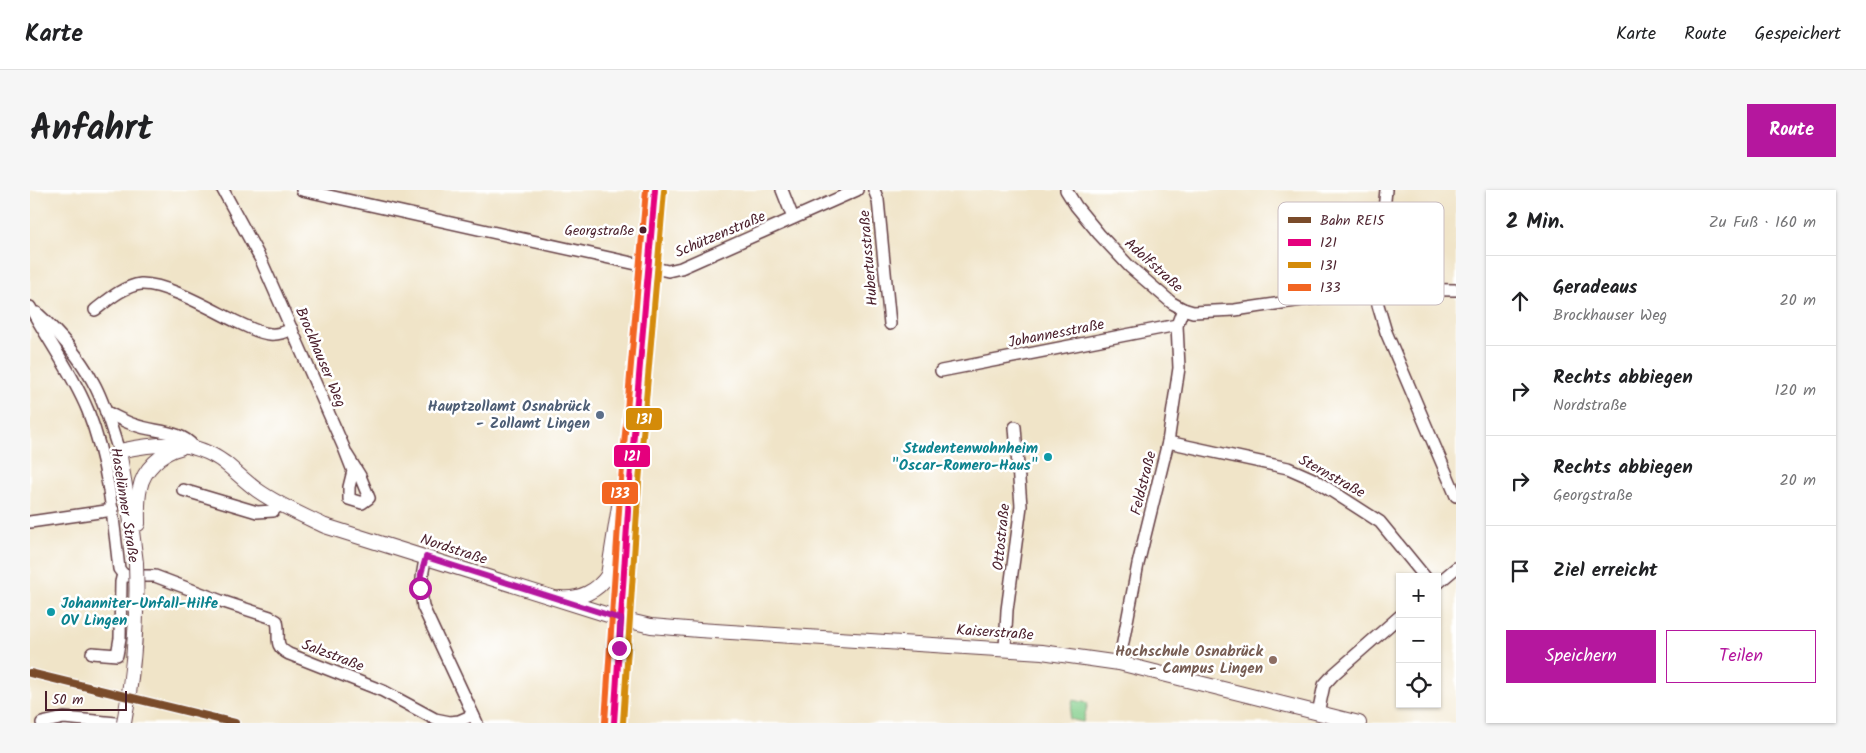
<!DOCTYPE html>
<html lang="de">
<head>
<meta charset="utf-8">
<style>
	body { margin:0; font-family:Kalam,sans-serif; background:#f6f6f6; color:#202124 }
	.controls { position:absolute; right:15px; bottom:15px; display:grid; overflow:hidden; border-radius:0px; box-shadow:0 1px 4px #0004 }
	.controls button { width:45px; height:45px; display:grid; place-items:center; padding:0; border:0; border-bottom:1px solid #e0e0e0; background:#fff; color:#202124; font:25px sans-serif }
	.scale { position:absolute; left:15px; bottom:12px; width:82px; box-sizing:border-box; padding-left:5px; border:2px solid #4a1f2b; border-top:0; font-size:14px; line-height:18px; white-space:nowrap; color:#4a1f2b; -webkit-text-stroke:4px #fff; paint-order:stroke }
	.stop { position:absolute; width:15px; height:15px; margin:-11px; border:4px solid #b5179e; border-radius:50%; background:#fff }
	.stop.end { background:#b5179e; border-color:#fff; box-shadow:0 1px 5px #0008 }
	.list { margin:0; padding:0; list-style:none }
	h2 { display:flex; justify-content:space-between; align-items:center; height:65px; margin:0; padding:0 20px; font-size:21px }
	h2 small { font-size:16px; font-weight:400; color:#757577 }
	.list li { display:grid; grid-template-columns:32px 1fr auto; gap:15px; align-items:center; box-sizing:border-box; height:90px; padding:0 20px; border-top:1px solid #e0e0e0 }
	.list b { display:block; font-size:19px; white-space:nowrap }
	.list p { margin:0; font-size:16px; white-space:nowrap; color:#757577 }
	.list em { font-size:16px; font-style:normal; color:#757577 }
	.actions { display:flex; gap:10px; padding:15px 20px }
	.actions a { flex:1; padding:11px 0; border:1px solid #b5179e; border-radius:0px; text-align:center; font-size:18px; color:#b5179e }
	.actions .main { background:#b5179e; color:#fff }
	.icon { flex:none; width:28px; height:28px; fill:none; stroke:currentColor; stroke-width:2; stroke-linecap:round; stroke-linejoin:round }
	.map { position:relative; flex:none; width:1426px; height:533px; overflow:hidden; border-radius:0px }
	header { display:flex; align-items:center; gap:30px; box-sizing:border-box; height:70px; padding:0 25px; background:#fff; border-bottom:1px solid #e0e0e0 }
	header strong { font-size:24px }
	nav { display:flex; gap:28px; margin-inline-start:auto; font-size:18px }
	.intro { display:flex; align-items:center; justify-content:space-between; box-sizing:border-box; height:120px; padding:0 30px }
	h1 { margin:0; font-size:35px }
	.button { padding:12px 22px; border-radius:0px; background:#b5179e; color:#fff; font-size:18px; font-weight:700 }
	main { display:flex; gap:30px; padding:0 30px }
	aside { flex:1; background:#fff; border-radius:0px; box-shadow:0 1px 4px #0004 }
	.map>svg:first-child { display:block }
	.green { fill:#82cd8a; stroke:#66765a }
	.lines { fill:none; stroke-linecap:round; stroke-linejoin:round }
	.minor-casing { stroke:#633d43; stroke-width:14 }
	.major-casing { stroke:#633d43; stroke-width:16 }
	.minor { stroke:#fff; stroke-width:11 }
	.major { stroke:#fff; stroke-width:14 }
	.major-bridge-casing { stroke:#633d43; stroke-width:16; stroke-linecap:butt }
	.major-bridge { stroke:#fff; stroke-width:14 }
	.bus-1-casing { stroke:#fff; stroke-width:10 }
	.bus-2-casing { stroke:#fff; stroke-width:10 }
	.bus-3-casing { stroke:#fff; stroke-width:10 }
	.bus-1 { stroke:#e5007d; stroke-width:6 }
	.bus-2 { stroke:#d48b09; stroke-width:6 }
	.bus-3 { stroke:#f26522; stroke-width:6 }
	.rail-1-casing { stroke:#fff; stroke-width:11 }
	.rail-1 { stroke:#7a4b2a; stroke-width:8 }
	.route { stroke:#b5179e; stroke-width:6 }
	.bus-dot { fill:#4a1f2b; stroke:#fff; stroke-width:2 }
	.service-dot { fill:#5c6f8a; stroke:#fff; stroke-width:2 }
	.culture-dot { fill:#0f9aa8; stroke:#fff; stroke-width:2 }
	.education-dot { fill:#8d6e63; stroke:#fff; stroke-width:2 }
	.labels { text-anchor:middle; stroke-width:5; stroke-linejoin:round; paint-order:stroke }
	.bus-label { font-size:14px; fill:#4a1f2b; stroke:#fff; text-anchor:end }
	.street-label { font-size:15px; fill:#4a1f2b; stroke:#fff }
	.service-label { font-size:15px; font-weight:bold; fill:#4e5e75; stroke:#fff; text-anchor:end }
	.culture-label { font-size:15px; font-weight:bold; fill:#0d838f; stroke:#fff; text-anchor:end }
	.education-label { font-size:15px; font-weight:bold; fill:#785e54; stroke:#fff; text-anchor:end }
	.key { fill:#fff; stroke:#c9bcbf; stroke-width:1 }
	.key-label { font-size:14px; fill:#4a1f2b }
	.line-badge { stroke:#fff; stroke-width:2 }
	.badge-label { font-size:14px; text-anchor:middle; font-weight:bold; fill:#fff }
</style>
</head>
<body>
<header>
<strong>Karte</strong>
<nav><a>Karte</a><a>Route</a><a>Gespeichert</a></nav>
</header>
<div class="intro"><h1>Anfahrt</h1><a class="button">Route</a></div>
<main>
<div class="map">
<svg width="1426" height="533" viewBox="0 0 1426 533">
	<rect width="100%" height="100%" fill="#fff"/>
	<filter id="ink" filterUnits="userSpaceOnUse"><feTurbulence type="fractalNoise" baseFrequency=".02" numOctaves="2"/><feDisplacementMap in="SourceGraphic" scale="10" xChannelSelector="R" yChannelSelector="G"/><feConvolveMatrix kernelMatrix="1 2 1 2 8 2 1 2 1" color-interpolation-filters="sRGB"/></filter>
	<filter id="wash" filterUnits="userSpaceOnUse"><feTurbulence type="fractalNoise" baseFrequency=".0096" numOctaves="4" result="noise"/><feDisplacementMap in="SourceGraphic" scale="20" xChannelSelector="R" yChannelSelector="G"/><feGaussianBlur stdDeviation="1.12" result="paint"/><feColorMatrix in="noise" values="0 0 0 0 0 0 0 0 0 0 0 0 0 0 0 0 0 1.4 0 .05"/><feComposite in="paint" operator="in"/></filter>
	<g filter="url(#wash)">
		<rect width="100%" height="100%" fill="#f0e4c8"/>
		<polygon class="green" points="1043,510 1058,513 1053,532 1039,529"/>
	</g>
	<g filter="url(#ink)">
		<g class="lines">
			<defs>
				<g id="minor">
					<polyline points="193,0 231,70 314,258 323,281 319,297 319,309 332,313 339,308 330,286 317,265"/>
					<polyline points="272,0 638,81 651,78 827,0"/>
					<polyline points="752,0 763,28"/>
					<polyline points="844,0 848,10 860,134"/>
					<polyline points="1036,0 1046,16 1069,44 1100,77 1142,113 1153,119 1163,122 1205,120 1346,99 1426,100"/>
					<polyline points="1356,0 1346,99 1348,115 1356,142 1426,306"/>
					<path d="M0 117C19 152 43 184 58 221 78 272 83 325 89 379L93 384 97 386H125L191 411 240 427 247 431C251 448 242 455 259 464L353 501 405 529 420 532 429 531 443 525"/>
					<path d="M65 120C78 110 94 96 111 94 137 93 184 121 207 132 218 137 228 143 240 144 248 145 255 142 262 139"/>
					<path d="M7 123C29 143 49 166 63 192 75 213 81 238 89 261"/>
					<polyline points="911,181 1147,135"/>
					<path d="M76 222C85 226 95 232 105 235 123 242 151 240 163 256"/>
					<polyline points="1138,252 1258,278 1283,289 1350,332 1395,387"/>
					<polyline points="153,300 227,322 243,321 250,314"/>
					<polyline points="0,332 83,320"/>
					<path d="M396 367C391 385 390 399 393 417L447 533"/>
					<polyline points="1407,394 1426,378"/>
					<polyline points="975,459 977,420 991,316 985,237"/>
					<polyline points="62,463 87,465 90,448 91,392 93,384"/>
					<polyline points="1089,473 1108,374 1138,252 1149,178 1147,135 1153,119"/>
					<polyline points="1288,523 1294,495 1304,484 1370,426"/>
					<polyline points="12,533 34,528 86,533"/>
					<polyline points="584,533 591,429"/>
				</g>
				<g id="major">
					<path d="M108 334C108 323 107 310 110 298 113 280 132 262 150 258"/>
					<path d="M106 373 100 325 89 261C127 253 162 248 195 273 206 282 216 292 227 300 248 315 272 325 295 336L591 429 621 436 669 440 1012 462 1089 473 1329 533"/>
					<path d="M530 408C549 410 568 401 578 385L590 310 595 300"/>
					<polyline points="591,429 600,291 625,0"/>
				</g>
			</defs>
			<use href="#minor" class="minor-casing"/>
			<use href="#major" class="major-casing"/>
			<use href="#minor" class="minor"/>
			<use href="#major" class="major"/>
			<defs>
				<path id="major-bridge" d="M94 533C104 480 108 427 106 373"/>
			</defs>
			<use href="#major-bridge" class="major-bridge-casing"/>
			<use href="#major-bridge" class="major-bridge"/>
			<defs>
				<polyline id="bus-1" points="584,533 600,291 625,0"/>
				<polyline id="bus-2" points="593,533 609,292 634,1"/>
				<polyline id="bus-3" points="575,532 591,290 616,0"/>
			</defs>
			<use href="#bus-1" class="bus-1-casing"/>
			<use href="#bus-2" class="bus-2-casing"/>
			<use href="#bus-3" class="bus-3-casing"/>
			<use href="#bus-1" class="bus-1"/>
			<use href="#bus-2" class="bus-2"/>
			<use href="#bus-3" class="bus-3"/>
			<defs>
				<polyline id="rail-1" points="0,483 205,533"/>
			</defs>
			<use href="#rail-1" class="rail-1-casing"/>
			<use href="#rail-1" class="rail-1"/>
		</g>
	</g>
	<g class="lines" filter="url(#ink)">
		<polyline class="route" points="390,398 391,384 396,367 591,429 589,458"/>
	</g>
	<circle class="bus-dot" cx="613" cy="40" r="4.5"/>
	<circle class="service-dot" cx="570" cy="225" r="5"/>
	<g class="culture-dot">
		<circle cx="1018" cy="267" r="5"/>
		<circle cx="21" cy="422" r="5"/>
	</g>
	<circle class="education-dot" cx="1243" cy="470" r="5"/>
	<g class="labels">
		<g class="bus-label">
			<text x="604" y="45">Georgstraße</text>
		</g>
		<g class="street-label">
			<text transform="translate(690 44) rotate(-23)" y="5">Schützenstraße</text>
			<text transform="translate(838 68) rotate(-95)" y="5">Hubertusstraße</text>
			<text transform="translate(1124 75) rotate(42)" y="5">Adolfstraße</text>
			<text transform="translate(1026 143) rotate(-11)" y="5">Johannesstraße</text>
			<text transform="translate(291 167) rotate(67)" y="5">Brockhauser Weg</text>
			<text transform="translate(1302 286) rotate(29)" y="5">Sternstraße</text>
			<text transform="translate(1113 293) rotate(-76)" y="5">Feldstraße</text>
			<text transform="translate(95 315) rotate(81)" y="5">Haselünner Straße</text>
			<text transform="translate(971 347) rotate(-84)" y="5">Ottostraße</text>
			<text transform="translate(424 359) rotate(18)" y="5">Nordstraße</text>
			<text transform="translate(965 442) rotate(4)" y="5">Kaiserstraße</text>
			<text transform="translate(303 465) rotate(21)" y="5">Salzstraße</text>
		</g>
		<g class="service-label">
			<text x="560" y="221">Hauptzollamt Osnabrück<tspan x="560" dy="17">- Zollamt Lingen</tspan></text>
		</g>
		<g class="culture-label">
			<text x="1008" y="263">Studentenwohnheim<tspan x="1008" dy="17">"Oscar-Romero-Haus"</tspan></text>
			<text x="31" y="418" text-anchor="start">Johanniter-Unfall-Hilfe<tspan x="31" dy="17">OV Lingen</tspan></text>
		</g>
		<g class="education-label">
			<text x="1233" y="466">Hochschule Osnabrück<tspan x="1233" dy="17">- Campus Lingen</tspan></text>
		</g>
	</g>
	<rect x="1248" y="12" width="166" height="103" rx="8" class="key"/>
	<rect x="1258" y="27" width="23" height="6" fill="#7a4b2a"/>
	<rect x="1258" y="49" width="23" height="7" fill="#e5007d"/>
	<rect x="1258" y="72" width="23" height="6" fill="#d48b09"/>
	<rect x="1258" y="94" width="23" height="7" fill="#f26522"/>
	<g class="key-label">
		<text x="1290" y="35">Bahn RE15</text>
		<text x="1290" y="57">121</text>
		<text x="1290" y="80">131</text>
		<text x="1290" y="102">133</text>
	</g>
	<g class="line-badge">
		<rect x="595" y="217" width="38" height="24" rx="5" fill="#d48b09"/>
		<rect x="583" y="254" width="38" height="24" rx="5" fill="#e5007d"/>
		<rect x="571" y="291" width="38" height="24" rx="5" fill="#f26522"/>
	</g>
	<g class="badge-label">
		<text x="614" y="234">131</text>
		<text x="602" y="271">121</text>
		<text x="590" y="308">133</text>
	</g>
</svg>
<div class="controls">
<button>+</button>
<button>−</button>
<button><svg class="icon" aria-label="locate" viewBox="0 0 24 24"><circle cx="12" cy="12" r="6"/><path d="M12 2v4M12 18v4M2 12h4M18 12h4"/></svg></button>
</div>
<div class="scale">50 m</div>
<div class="stop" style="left:390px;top:398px"></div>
<div class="stop end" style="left:589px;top:458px"></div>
</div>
<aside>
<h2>2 Min.<small>Zu Fuß · 160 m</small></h2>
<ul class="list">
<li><svg class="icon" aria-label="ahead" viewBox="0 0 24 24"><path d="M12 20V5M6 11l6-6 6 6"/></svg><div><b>Geradeaus</b><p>Brockhauser Weg</p></div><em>20 m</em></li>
<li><svg class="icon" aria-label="right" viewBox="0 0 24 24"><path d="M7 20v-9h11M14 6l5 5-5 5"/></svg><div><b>Rechts abbiegen</b><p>Nordstraße</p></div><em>120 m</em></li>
<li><svg class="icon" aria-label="right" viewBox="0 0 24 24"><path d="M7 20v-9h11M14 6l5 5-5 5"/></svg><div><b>Rechts abbiegen</b><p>Georgstraße</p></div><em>20 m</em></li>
<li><svg class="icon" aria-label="arrive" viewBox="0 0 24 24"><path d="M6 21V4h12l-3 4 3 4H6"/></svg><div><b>Ziel erreicht</b></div></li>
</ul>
<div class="actions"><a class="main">Speichern</a><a>Teilen</a></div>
</aside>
</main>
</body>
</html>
